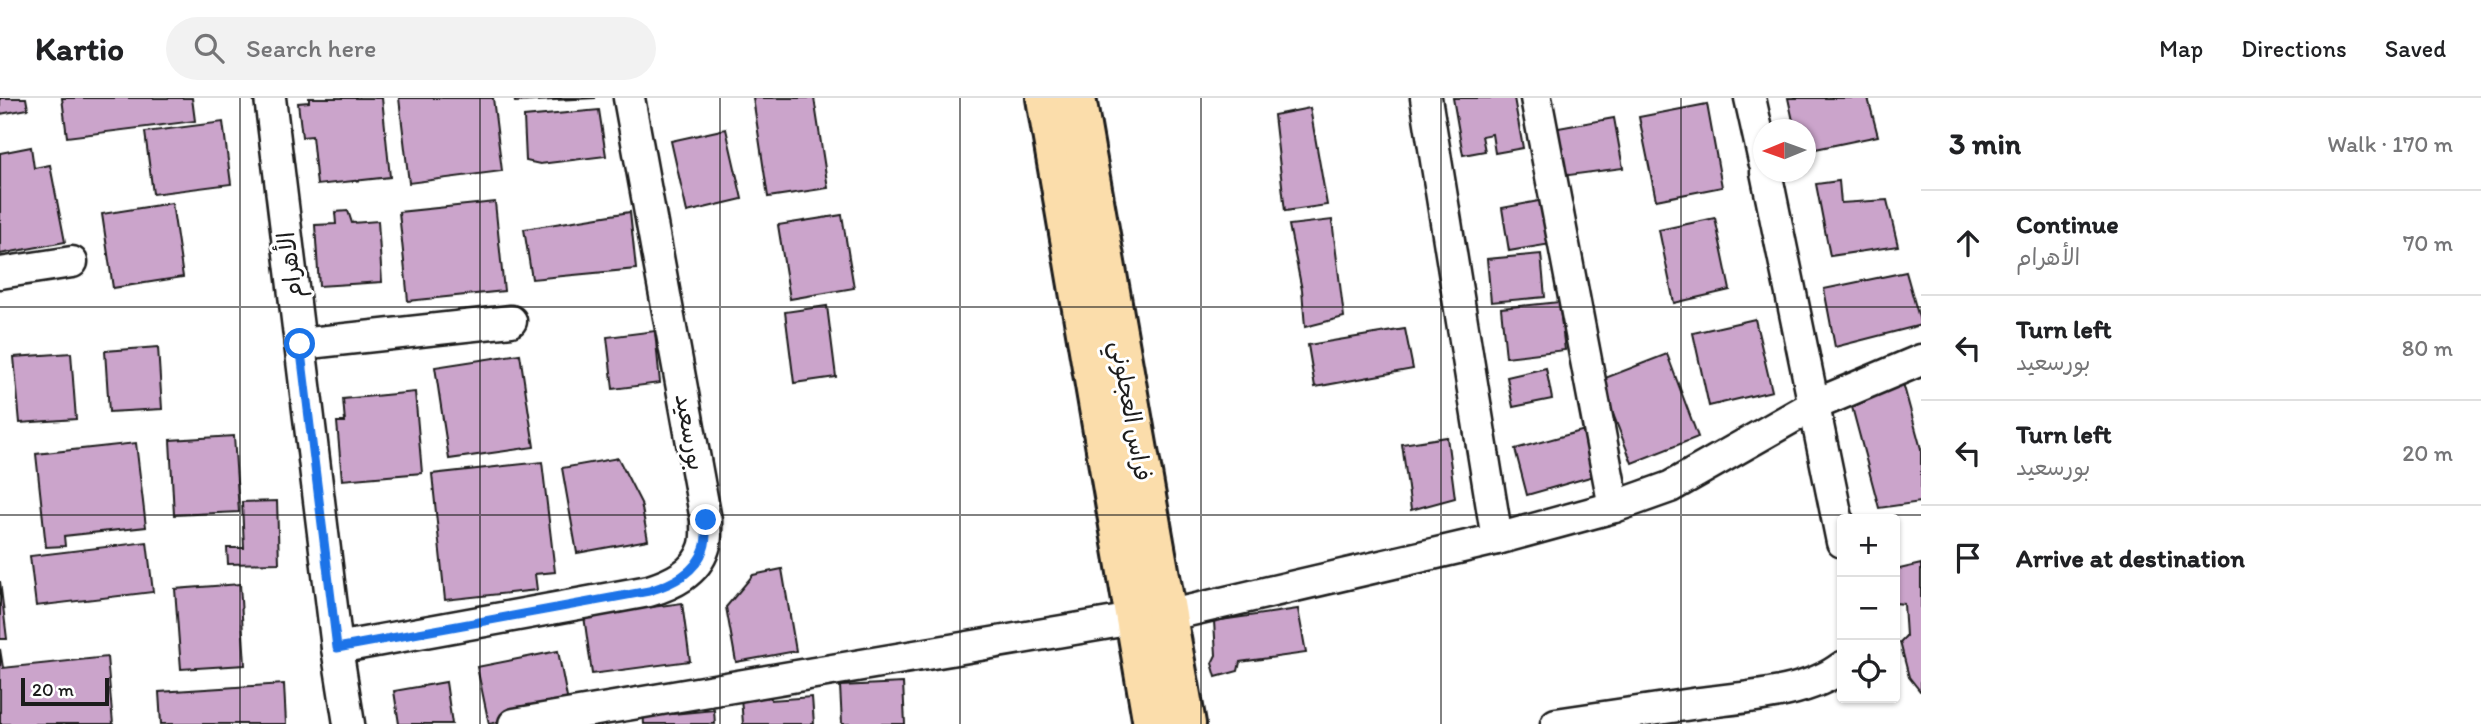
<!DOCTYPE html>
<html lang="en">
<head>
<meta charset="utf-8">
<style>
	body { margin:0; font-family:Itim,"Playpen Sans Arabic",sans-serif; background:#f2f2f2; color:#202124 }
	.controls { position:absolute; right:21px; bottom:21px; display:grid; overflow:hidden; border-radius:7px; box-shadow:0 2px 5px #0004 }
	.controls button { width:63px; height:63px; display:grid; place-items:center; padding:0; border:0; border-bottom:2px solid #e0e0e0; background:#fff; color:#202124; font:35px sans-serif }
	.compass { position:absolute; left:1753px; top:21px; width:63px; height:63px; border-radius:50%; background:#fff; box-shadow:0 2px 5px #0004; rotate:269deg }
	.scale { position:absolute; left:21px; bottom:18px; width:88px; box-sizing:border-box; padding-left:7px; border:4px solid #1c1c1c; border-top:0; font-size:19px; line-height:24px; white-space:nowrap; color:#1c1c1c; -webkit-text-stroke:5px #fff; paint-order:stroke }
	.stop { position:absolute; width:21px; height:21px; margin:-16px; border:5px solid #1a73e8; border-radius:50%; background:#fff }
	.stop.end { background:#1a73e8; border-color:#fff; box-shadow:0 2px 7px #0008 }
	.list { margin:0; padding:0; list-style:none }
	h2 { display:flex; justify-content:space-between; align-items:center; height:91px; margin:0; padding:0 28px; font-size:30px }
	h2 small { font-size:23px; font-weight:400; color:#757577 }
	.list li { display:grid; grid-template-columns:46px 1fr auto; gap:21px; align-items:center; box-sizing:border-box; height:105px; padding:0 28px; border-top:2px solid #e0e0e0 }
	.list b { display:block; font-size:26px; white-space:nowrap }
	.list p { margin:0; font-size:23px; white-space:nowrap; color:#757577 }
	.list em { font-size:23px; font-style:normal; color:#757577 }
	.icon { flex:none; width:38px; height:38px; fill:none; stroke:currentColor; stroke-width:2; stroke-linecap:round; stroke-linejoin:round }
	.map { position:relative; flex:none; width:1921px; height:626px; overflow:hidden }
	header { display:flex; align-items:center; gap:42px; box-sizing:border-box; height:98px; padding:0 35px; background:#fff; border-bottom:2px solid #e0e0e0 }
	header strong { font-size:33px }
	nav { display:flex; gap:38px; margin-inline-start:auto; font-size:24px }
	.search { width:490px; height:63px; background:#f2f2f2; display:flex; align-items:center; gap:18px; box-sizing:border-box; padding:0 24px; border-radius:38px; color:#757577; font-size:26px }
	main { display:flex }
	aside { flex:1; background:#fff }
	.map>svg:first-child { display:block }
	.building { fill:#cba4cb; stroke:#1c1c1c; stroke-width:2 }
	.lines { fill:none; stroke-linecap:round; stroke-linejoin:round }
	.minor-casing { stroke:#1c1c1c; stroke-width:35 }
	.primary-casing { stroke:#1c1c1c; stroke-width:44 }
	.minor { stroke:#fff; stroke-width:30 }
	.primary { stroke:#fbddab; stroke-width:38 }
	.route { stroke:#1a73e8; stroke-width:9 }
	.grid { fill:none; stroke:#1c1c1c; stroke-width:2; stroke-opacity:0.55 }
	.labels { text-anchor:middle; stroke-width:6; stroke-linejoin:round; paint-order:stroke }
	.street-label { font-size:24px; fill:#1c1c1c; stroke:#fff }
</style>
</head>
<body>
<header>
<strong>Kartio</strong>
<div class="search"><svg class="icon" aria-label="search" viewBox="0 0 24 24"><circle cx="10" cy="10" r="6"/><path d="M15 15l6 6"/></svg>Search here</div>
<nav><a>Map</a><a>Directions</a><a>Saved</a></nav>
</header>
<main>
<div class="map">
<svg width="1921" height="626" viewBox="0 0 1921 626">
	<rect width="100%" height="100%" fill="#fff"/>
	<filter id="ink" filterUnits="userSpaceOnUse"><feTurbulence type="fractalNoise" baseFrequency=".0143" numOctaves="2"/><feDisplacementMap in="SourceGraphic" scale="14" xChannelSelector="R" yChannelSelector="G"/><feConvolveMatrix kernelMatrix="1 2 1 2 8 2 1 2 1" color-interpolation-filters="sRGB"/></filter>
	<g filter="url(#ink)">
		<g class="building">
			<polygon points="0,0 26,0 28,11 0,16"/>
			<polygon points="62,0 192,0 195,23 67,39"/>
			<polygon points="309,0 382,0 390,79 317,87 312,38 302,39 298,5 309,4"/>
			<polygon points="399,0 493,0 502,73 409,85"/>
			<polygon points="514,0 596,0 515,4"/>
			<polygon points="753,0 814,0 828,90 768,99"/>
			<polygon points="1453,0 1514,0 1523,50 1495,55 1492,36 1482,38 1485,53 1463,57"/>
			<polygon points="1788,0 1868,0 1878,38 1806,53 1806,32 1795,32"/>
			<polygon points="1707,6 1722,89 1656,102 1639,19"/>
			<polygon points="1310,10 1327,107 1285,113 1274,17"/>
			<polygon points="599,12 606,58 540,66 526,63 524,19"/>
			<polygon points="1614,20 1623,70 1562,78 1553,31"/>
			<polygon points="223,24 231,86 153,96 145,34"/>
			<polygon points="726,31 742,101 687,114 671,43"/>
			<polygon points="31,49 34,70 50,67 65,144 0,156 0,55"/>
			<polygon points="1839,83 1841,105 1887,102 1898,148 1830,158 1816,86"/>
			<polygon points="1544,102 1551,146 1509,153 1502,110"/>
			<polygon points="495,104 504,193 408,203 399,114"/>
			<polygon points="172,105 183,179 113,190 102,116"/>
			<polygon points="348,113 352,125 378,123 382,184 319,188 315,127 336,126 335,114"/>
			<polygon points="630,114 636,171 532,181 524,131"/>
			<polygon points="842,117 854,190 790,201 778,127"/>
			<polygon points="1715,120 1730,192 1674,205 1659,132"/>
			<polygon points="1332,122 1344,219 1305,229 1302,192 1289,127"/>
			<polygon points="1541,156 1545,199 1491,204 1487,161"/>
			<polygon points="1906,174 1921,227 1835,249 1824,191"/>
			<polygon points="1559,204 1565,252 1506,259 1501,210"/>
			<polygon points="827,208 836,279 794,285 785,214"/>
			<polygon points="1755,221 1772,293 1709,308 1693,235"/>
			<polygon points="1405,231 1413,271 1315,289 1308,247"/>
			<polygon points="655,233 660,285 613,291 607,239"/>
			<polygon points="158,249 162,311 109,314 105,253"/>
			<polygon points="71,255 76,321 20,325 14,259"/>
			<polygon points="520,256 534,349 449,361 435,269"/>
			<polygon points="1667,256 1698,339 1632,365 1600,282"/>
			<polygon points="1546,270 1552,301 1513,309 1507,279"/>
			<polygon points="1903,285 1921,351 1921,404 1879,410 1852,309"/>
			<polygon points="415,294 422,375 342,382 337,324 345,324 343,301"/>
			<polygon points="1585,332 1597,377 1527,397 1515,351"/>
			<polygon points="234,338 239,414 174,417 170,342"/>
			<polygon points="1447,339 1455,400 1411,412 1402,346"/>
			<polygon points="136,345 146,429 64,438 65,448 46,449 36,356"/>
			<polygon points="618,360 641,405 648,442 577,455 562,370"/>
			<polygon points="542,364 555,474 535,476 537,492 445,502 432,376"/>
			<polygon points="277,403 279,465 228,466 227,450 244,450 242,404"/>
			<polygon points="147,444 153,494 36,508 30,458"/>
			<polygon points="1921,466 1921,593 1920,593 1909,579 1900,544 1906,538 1904,506 1895,505 1895,472"/>
			<polygon points="782,471 796,553 736,564 726,509 753,477"/>
			<polygon points="0,483 7,541 0,541"/>
			<polygon points="240,486 245,567 181,571 175,491"/>
			<polygon points="682,505 690,563 592,576 584,518"/>
			<polygon points="1298,511 1306,555 1240,564 1238,573 1216,579 1212,565 1216,557 1214,523"/>
			<polygon points="0,551 3,570 107,559 113,626 0,626"/>
			<polygon points="558,553 569,610 489,626 477,569"/>
			<polygon points="446,584 452,626 399,626 394,593"/>
			<polygon points="903,585 905,626 842,626 840,588"/>
			<polygon points="284,586 286,626 161,626 159,594"/>
			<polygon points="770,596 771,602 812,599 814,626 743,626 741,599"/>
			<polygon points="672,610 673,616 714,612 715,626 644,626 643,612"/>
		</g>
		<g class="lines">
			<defs>
				<g id="minor">
					<polyline points="270,0 337,550 349,626"/>
					<polyline points="1426,0 1497,441"/>
					<polyline points="1536,0 1614,409"/>
					<polyline points="1750,0 1764,63"/>
					<polyline points="1766,74 1842,444"/>
					<polyline points="0,175 72,164"/>
					<polyline points="300,246 511,223"/>
					<polyline points="1166,518 1497,441 1614,409 1670,389 1814,307 1921,262"/>
					<path d="M337 550 649 493C672 486 696 475 704 450 707 442 706 430 706 422L629 0"/>
					<polyline points="514,626 1133,521"/>
					<path d="M1556 626C1604 619 1651 612 1699 605 1743 599 1806 597 1842 569"/>
				</g>
				<g id="primary">
					<polyline points="1046,0 1153,626"/>
					<polyline points="1076,0 1186,626"/>
				</g>
			</defs>
			<use href="#minor" class="minor-casing"/>
			<use href="#primary" class="primary-casing"/>
			<use href="#minor" class="minor"/>
			<use href="#primary" class="primary"/>
		</g>
	</g>
	<g class="lines" filter="url(#ink)">
		<path class="route" d="M300 246 337 550 649 493C672 486 696 475 704 450 707 442 706 430 706 422"/>
	</g>
	<path class="grid" d="M240 0V626M480 0V626M720 0V626M960 0V626M1201 0V626M1441 0V626M1681 0V626M0 209H1921M0 417H1921"/>
	<g class="labels">
		<g class="street-label">
			<text transform="translate(290 167) rotate(-97)" y="8">الأهرام</text>
			<text transform="translate(1131 313) rotate(80)" y="8">فراس العجلوني</text>
			<text transform="translate(690 334) rotate(80)" y="8">بورسعيد</text>
		</g>
	</g>
</svg>
<div class="controls">
<button>+</button>
<button>−</button>
<button><svg class="icon" aria-label="locate" viewBox="0 0 24 24"><circle cx="12" cy="12" r="6"/><path d="M12 2v4M12 18v4M2 12h4M18 12h4"/></svg></button>
</div>
<svg class="compass" viewBox="-18 -18 36 36"><path d="M0-13l5 13h-10z" fill="#e53935"/><path d="M0 13l5-13h-10z" fill="#757577"/></svg>
<div class="scale">20 m</div>
<div class="stop" style="left:300px;top:246px"></div>
<div class="stop end" style="left:706px;top:422px"></div>
</div>
<aside>
<h2>3 min<small>Walk · 170 m</small></h2>
<ul class="list">
<li><svg class="icon" aria-label="ahead" viewBox="0 0 24 24"><path d="M12 20V5M6 11l6-6 6 6"/></svg><div><b>Continue</b><p>الأهرام</p></div><em>70 m</em></li>
<li><svg class="icon" aria-label="left" viewBox="0 0 24 24"><path d="M17 20v-9H6M10 6l-5 5 5 5"/></svg><div><b>Turn left</b><p>بورسعيد</p></div><em>80 m</em></li>
<li><svg class="icon" aria-label="left" viewBox="0 0 24 24"><path d="M17 20v-9H6M10 6l-5 5 5 5"/></svg><div><b>Turn left</b><p>بورسعيد</p></div><em>20 m</em></li>
<li><svg class="icon" aria-label="arrive" viewBox="0 0 24 24"><path d="M6 21V4h12l-3 4 3 4H6"/></svg><div><b>Arrive at destination</b></div></li>
</ul>
</aside>
</main>
</body>
</html>
